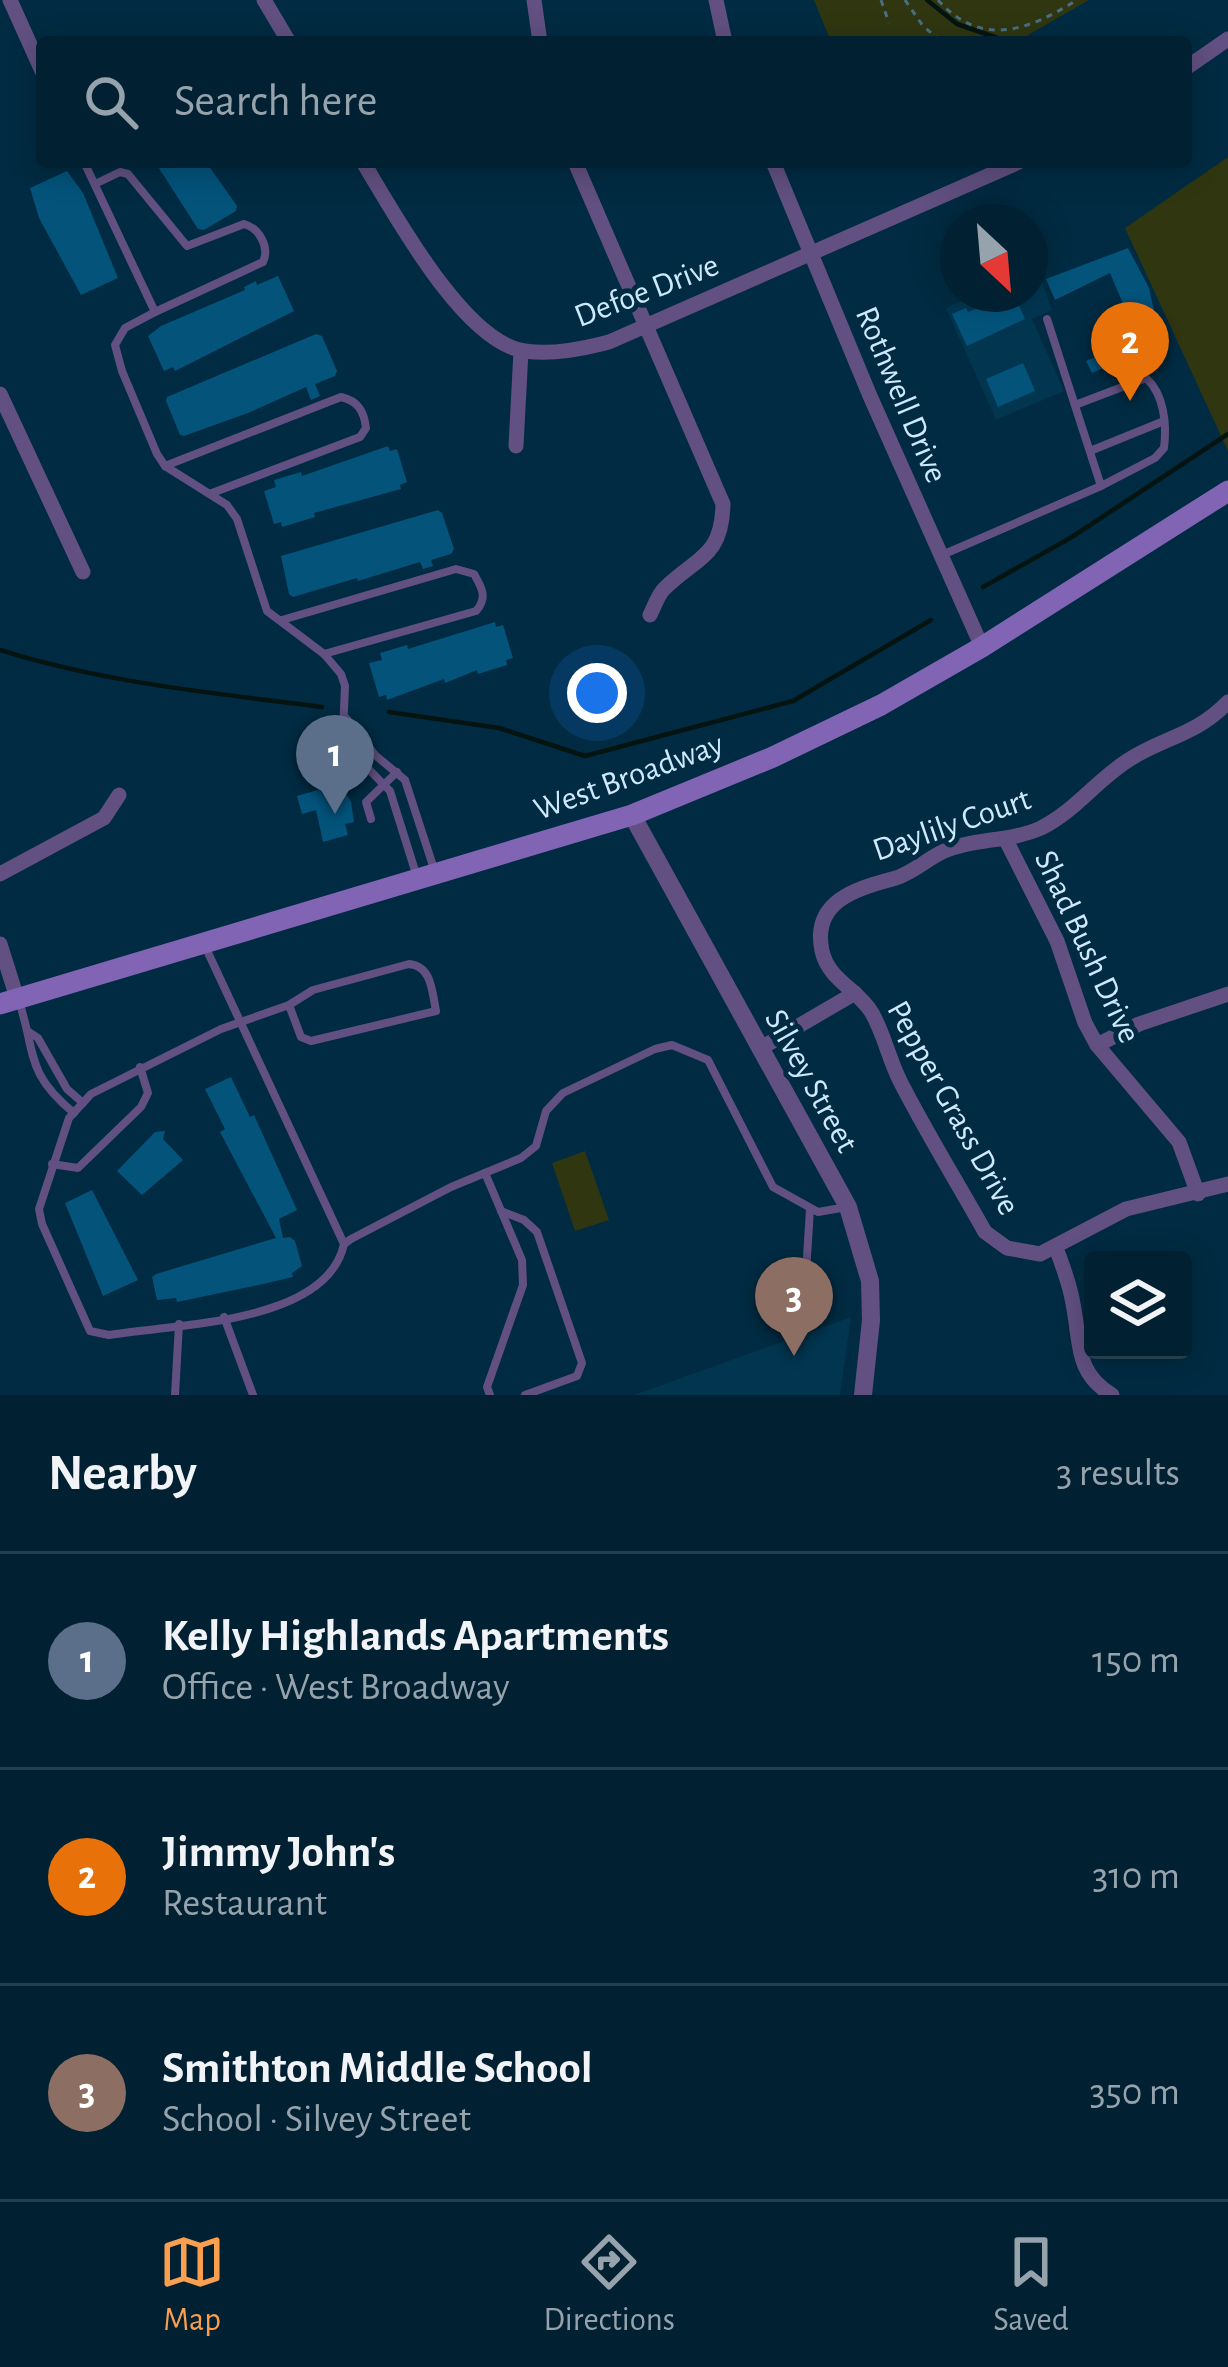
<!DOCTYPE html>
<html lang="en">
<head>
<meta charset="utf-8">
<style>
	body { margin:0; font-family:"Alegreya Sans",sans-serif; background:#0f2d3e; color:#f1f3f6 }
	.controls { position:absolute; right:36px; bottom:36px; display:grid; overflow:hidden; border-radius:12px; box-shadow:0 6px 30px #0003 }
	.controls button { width:108px; height:108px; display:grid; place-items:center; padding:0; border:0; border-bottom:3px solid #233e4d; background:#012032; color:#f1f3f6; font:60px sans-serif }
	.compass { position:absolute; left:940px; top:204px; width:108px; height:108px; border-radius:50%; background:#012032; box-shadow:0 6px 30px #0003; rotate:154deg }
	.you { position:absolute; left:597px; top:693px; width:42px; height:42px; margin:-30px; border:9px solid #fff; border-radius:50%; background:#1a73e8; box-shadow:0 0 0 18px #1a73e833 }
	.badge { display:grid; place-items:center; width:78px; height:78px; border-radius:50%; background:#fa9f4f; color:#fff; font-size:39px; font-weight:700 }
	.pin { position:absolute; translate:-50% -99px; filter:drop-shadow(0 3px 6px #0008) }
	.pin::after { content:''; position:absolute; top:63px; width:42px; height:36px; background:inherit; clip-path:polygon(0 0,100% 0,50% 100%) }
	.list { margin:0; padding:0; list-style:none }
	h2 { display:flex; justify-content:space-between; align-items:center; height:156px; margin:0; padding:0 48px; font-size:51px }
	h2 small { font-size:39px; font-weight:400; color:#96a3ac }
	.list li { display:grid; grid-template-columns:78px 1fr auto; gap:36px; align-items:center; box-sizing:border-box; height:216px; padding:0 48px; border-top:3px solid #233e4d }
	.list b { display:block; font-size:45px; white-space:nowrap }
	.list p { margin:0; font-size:39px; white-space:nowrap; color:#96a3ac }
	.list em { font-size:39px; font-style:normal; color:#96a3ac }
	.icon { flex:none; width:66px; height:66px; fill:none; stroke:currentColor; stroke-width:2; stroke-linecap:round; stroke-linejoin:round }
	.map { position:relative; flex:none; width:1228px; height:1395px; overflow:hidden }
	.search { position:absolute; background:#012032; box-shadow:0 6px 30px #0003; left:36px; right:36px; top:36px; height:132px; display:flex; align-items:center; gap:30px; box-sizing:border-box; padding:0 42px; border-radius:12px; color:#96a3ac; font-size:45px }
	.sheet { height:804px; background:#012032 }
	nav { display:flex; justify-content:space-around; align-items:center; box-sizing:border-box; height:168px; border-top:3px solid #233e4d; background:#012032; font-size:33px; color:#96a3ac }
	nav a { display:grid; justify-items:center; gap:6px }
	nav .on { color:#fa9f4f }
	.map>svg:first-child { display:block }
	.built { fill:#023550 }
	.green { fill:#2f3610 }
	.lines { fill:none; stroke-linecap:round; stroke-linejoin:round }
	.stream { stroke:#051411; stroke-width:4.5 }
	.building { fill:#03537b }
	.path { stroke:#496e83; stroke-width:3; stroke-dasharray:6 6; stroke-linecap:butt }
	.service { stroke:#615081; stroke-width:8 }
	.minor { stroke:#615081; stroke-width:15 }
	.tertiary { stroke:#615081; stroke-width:18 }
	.secondary { stroke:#8165b4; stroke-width:21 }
	.labels { text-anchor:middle; stroke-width:10; stroke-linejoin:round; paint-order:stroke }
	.street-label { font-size:33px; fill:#cee9fc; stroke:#012b42 }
</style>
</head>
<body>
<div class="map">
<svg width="1228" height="1395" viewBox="0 0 1228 1395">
	<rect width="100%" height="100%" fill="#012b42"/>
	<g class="built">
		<polygon points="1037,267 1052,310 1032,319 1064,391 996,420 946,308 977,294 1030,294 1030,270"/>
		<polygon points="851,1317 840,1395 634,1395"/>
	</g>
	<g class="green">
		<polygon points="814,0 1089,0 1016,42 831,42"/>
		<polygon points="1228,157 1228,451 1125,228"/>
		<polygon points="585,1151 609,1220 575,1231 552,1163"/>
	</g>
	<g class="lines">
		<g class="stream">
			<polyline points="927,0 957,24 1009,42"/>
			<polyline points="983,587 1072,537 1228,434"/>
			<path d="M0 650C104 683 214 693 322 707"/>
			<polyline points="389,712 499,728 585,756 793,701 931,620"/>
		</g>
	</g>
	<g class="building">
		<polygon points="155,162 206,162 237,206 236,211 204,230 198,229"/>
		<polygon points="67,171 83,193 118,278 81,295 39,218 30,188"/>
		<polygon points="1128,248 1149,288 1161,343 1092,373 1086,361 1138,339 1110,273 1055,300 1046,279"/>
		<polygon points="278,276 294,311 175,371 173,367 164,371 148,336 161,326 245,290 244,287 256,281 257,285"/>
		<polygon points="1014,294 1025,319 967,346 952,314 966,308 968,312"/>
		<polygon points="316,334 322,336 337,371 335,376 315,384 320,396 311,400 306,387 248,413 184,436 180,435 166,401 167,397"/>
		<polygon points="1023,363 1035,391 998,407 986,379"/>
		<polygon points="388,446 390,451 397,449 407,482 400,485 401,489 314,513 315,517 282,527 281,522 274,524 264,491 276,487 274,480 301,472 302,476"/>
		<polygon points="438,510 442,513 454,549 451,554 431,560 433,566 423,569 420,562 358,581 357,578 293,597 289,594 281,556"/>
		<polygon points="495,622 496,627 503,625 513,658 506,660 507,665 478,674 477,670 445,683 444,679 387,700 386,695 379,697 369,663 382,660 380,653 407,645 408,649"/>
		<polygon points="335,785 338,797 347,795 351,802 354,822 345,824 348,835 323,842 316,810 302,814 297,796"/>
		<polygon points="231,1077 250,1117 254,1115 297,1210 279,1219 283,1238 290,1237 295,1241 302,1266 292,1273 293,1277 263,1284 177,1302 176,1298 157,1300 152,1277 156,1274 276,1238 220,1132 225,1129 205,1089"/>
		<polygon points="165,1131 163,1139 183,1160 142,1195 117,1171 155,1132"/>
		<polygon points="92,1190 138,1280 103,1296 65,1203"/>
	</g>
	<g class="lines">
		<g class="path">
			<polyline points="881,0 889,23"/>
			<polyline points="905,0 923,26 942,42"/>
			<path d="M938 0C982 49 1029 30 1077 0"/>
		</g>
		<g class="service">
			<polyline points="84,162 155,312 125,328 115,345 122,371 157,454 165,466 227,505 237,519 267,611 324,654 341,674 345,686 343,732 347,747 390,791 417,877"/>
			<path d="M95 184 120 172 128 174 187 246 244 224C259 228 270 247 263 262L155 312"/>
			<path d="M1075 405 1146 378C1164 394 1167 424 1164 448L1155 458 1101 486"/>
			<polyline points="1090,451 1164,421"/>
			<path d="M165 466 341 397C358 401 364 411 366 428L360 437 212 493"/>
			<polyline points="942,555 1101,486 1047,319"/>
			<path d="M282 620 456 569 474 574C482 588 488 598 476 611L324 654"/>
			<polyline points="346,718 375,755 405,780 435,872"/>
			<polyline points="371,819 366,802 397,772"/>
			<polyline points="204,944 344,1244"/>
			<path d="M19 1001C36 1053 25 1073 74 1113"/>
			<path d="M289 1005 301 1037 311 1041 436 1011C432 992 432 966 409 964L313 990 289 1005 221 1029 91 1094 69 1118 39 1209 42 1224 90 1331 109 1335C175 1324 327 1324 344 1244L351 1239 451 1187 521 1158 536 1146 546 1111 563 1093 655 1049 672 1045 708 1060 773 1187 818 1212 847 1207"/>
			<polyline points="29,1032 38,1038 67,1089 83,1103"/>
			<polyline points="52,1164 78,1168 141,1107 148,1093 140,1067"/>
			<polyline points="485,1173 522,1260 523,1285 487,1387 490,1395"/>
			<polyline points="501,1211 524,1220 537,1232 582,1363 577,1376 525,1395"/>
			<polyline points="804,1305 810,1209"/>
			<polyline points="224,1317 253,1395"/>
			<polyline points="175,1395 179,1324"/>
		</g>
		<g class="minor">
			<polyline points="10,0 42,71"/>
			<polyline points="264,0 289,42"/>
			<polyline points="534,0 540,42"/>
			<polyline points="716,0 725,42"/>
			<polyline points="1186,68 1228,39"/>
			<path d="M363 162C394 213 464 343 525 351 553 355 582 349 609 342L1019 162"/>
			<path d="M575 162 723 504C722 558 696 557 664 589 658 595 654 607 650 615"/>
			<polyline points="773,162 870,396 982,647"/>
			<polyline points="0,394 83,572"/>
			<polyline points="516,446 521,351"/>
			<path d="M1228 702C1194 737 1163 737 1127 761 1096 781 1075 811 1041 828 1010 842 974 838 944 851 927 859 914 872 896 878 860 888 811 899 822 951 829 981 858 989 872 1013 884 1034 889 1059 900 1081 926 1132 957 1182 985 1232L1007 1248 1040 1254 1126 1209 1228 1184"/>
			<polyline points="1006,840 1057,941 1085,1023 1097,1045 1179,1142 1198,1194"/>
			<polyline points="0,874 104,818 119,795"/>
			<polyline points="0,944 17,998"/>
			<polyline points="1097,1045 1139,1024 1228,994"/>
			<polyline points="761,1048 855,993"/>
			<path d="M1056 1248C1063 1267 1070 1284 1073 1304 1081 1342 1074 1372 1112 1395"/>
		</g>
		<polyline class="tertiary" points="632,815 848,1207 870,1281 871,1320 863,1395"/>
		<polyline class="secondary" points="0,1004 632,815 773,757 881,705 982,647 1228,491"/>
	</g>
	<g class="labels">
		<g class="street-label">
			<text transform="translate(646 289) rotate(-21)" y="12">Defoe Drive</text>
			<text transform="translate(903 394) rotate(67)" y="12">Rothwell Drive</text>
			<text transform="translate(628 775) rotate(-20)" y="12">West Broadway</text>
			<text transform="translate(951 823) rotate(-19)" y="12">Daylily Court</text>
			<text transform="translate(1089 946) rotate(65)" y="12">Shad Bush Drive</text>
			<text transform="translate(813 1080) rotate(61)" y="12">Silvey Street</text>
			<text transform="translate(955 1107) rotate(61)" y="12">Pepper Grass Drive</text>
		</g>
	</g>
</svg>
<div class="controls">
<button><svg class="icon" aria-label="layers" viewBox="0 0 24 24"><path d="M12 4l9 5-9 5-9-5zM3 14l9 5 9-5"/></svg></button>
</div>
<svg class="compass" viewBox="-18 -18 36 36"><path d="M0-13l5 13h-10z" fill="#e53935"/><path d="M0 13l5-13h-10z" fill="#96a3ac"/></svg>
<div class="you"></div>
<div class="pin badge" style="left:335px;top:814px;background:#5c6f8a">1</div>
<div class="pin badge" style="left:1130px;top:401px;background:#e8710a">2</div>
<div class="pin badge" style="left:794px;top:1356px;background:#8d6e63">3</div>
<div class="search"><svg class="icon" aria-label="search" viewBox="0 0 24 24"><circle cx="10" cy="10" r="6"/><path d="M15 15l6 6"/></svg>Search here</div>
</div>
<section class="sheet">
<h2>Nearby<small>3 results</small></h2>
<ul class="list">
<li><span class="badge" style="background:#5c6f8a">1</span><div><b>Kelly Highlands Apartments</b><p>Office · West Broadway</p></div><em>150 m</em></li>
<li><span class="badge" style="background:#e8710a">2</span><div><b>Jimmy John's</b><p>Restaurant</p></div><em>310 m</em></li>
<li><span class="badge" style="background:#8d6e63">3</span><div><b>Smithton Middle School</b><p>School · Silvey Street</p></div><em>350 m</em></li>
</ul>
</section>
<nav>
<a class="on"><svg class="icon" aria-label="map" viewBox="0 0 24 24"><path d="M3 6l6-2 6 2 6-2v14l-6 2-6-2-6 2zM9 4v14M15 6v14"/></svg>Map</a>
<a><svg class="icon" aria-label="directions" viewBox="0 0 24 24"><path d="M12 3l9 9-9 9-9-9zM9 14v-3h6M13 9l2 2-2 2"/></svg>Directions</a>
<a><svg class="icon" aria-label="saved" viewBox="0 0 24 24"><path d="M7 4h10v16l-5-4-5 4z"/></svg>Saved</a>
</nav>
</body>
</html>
